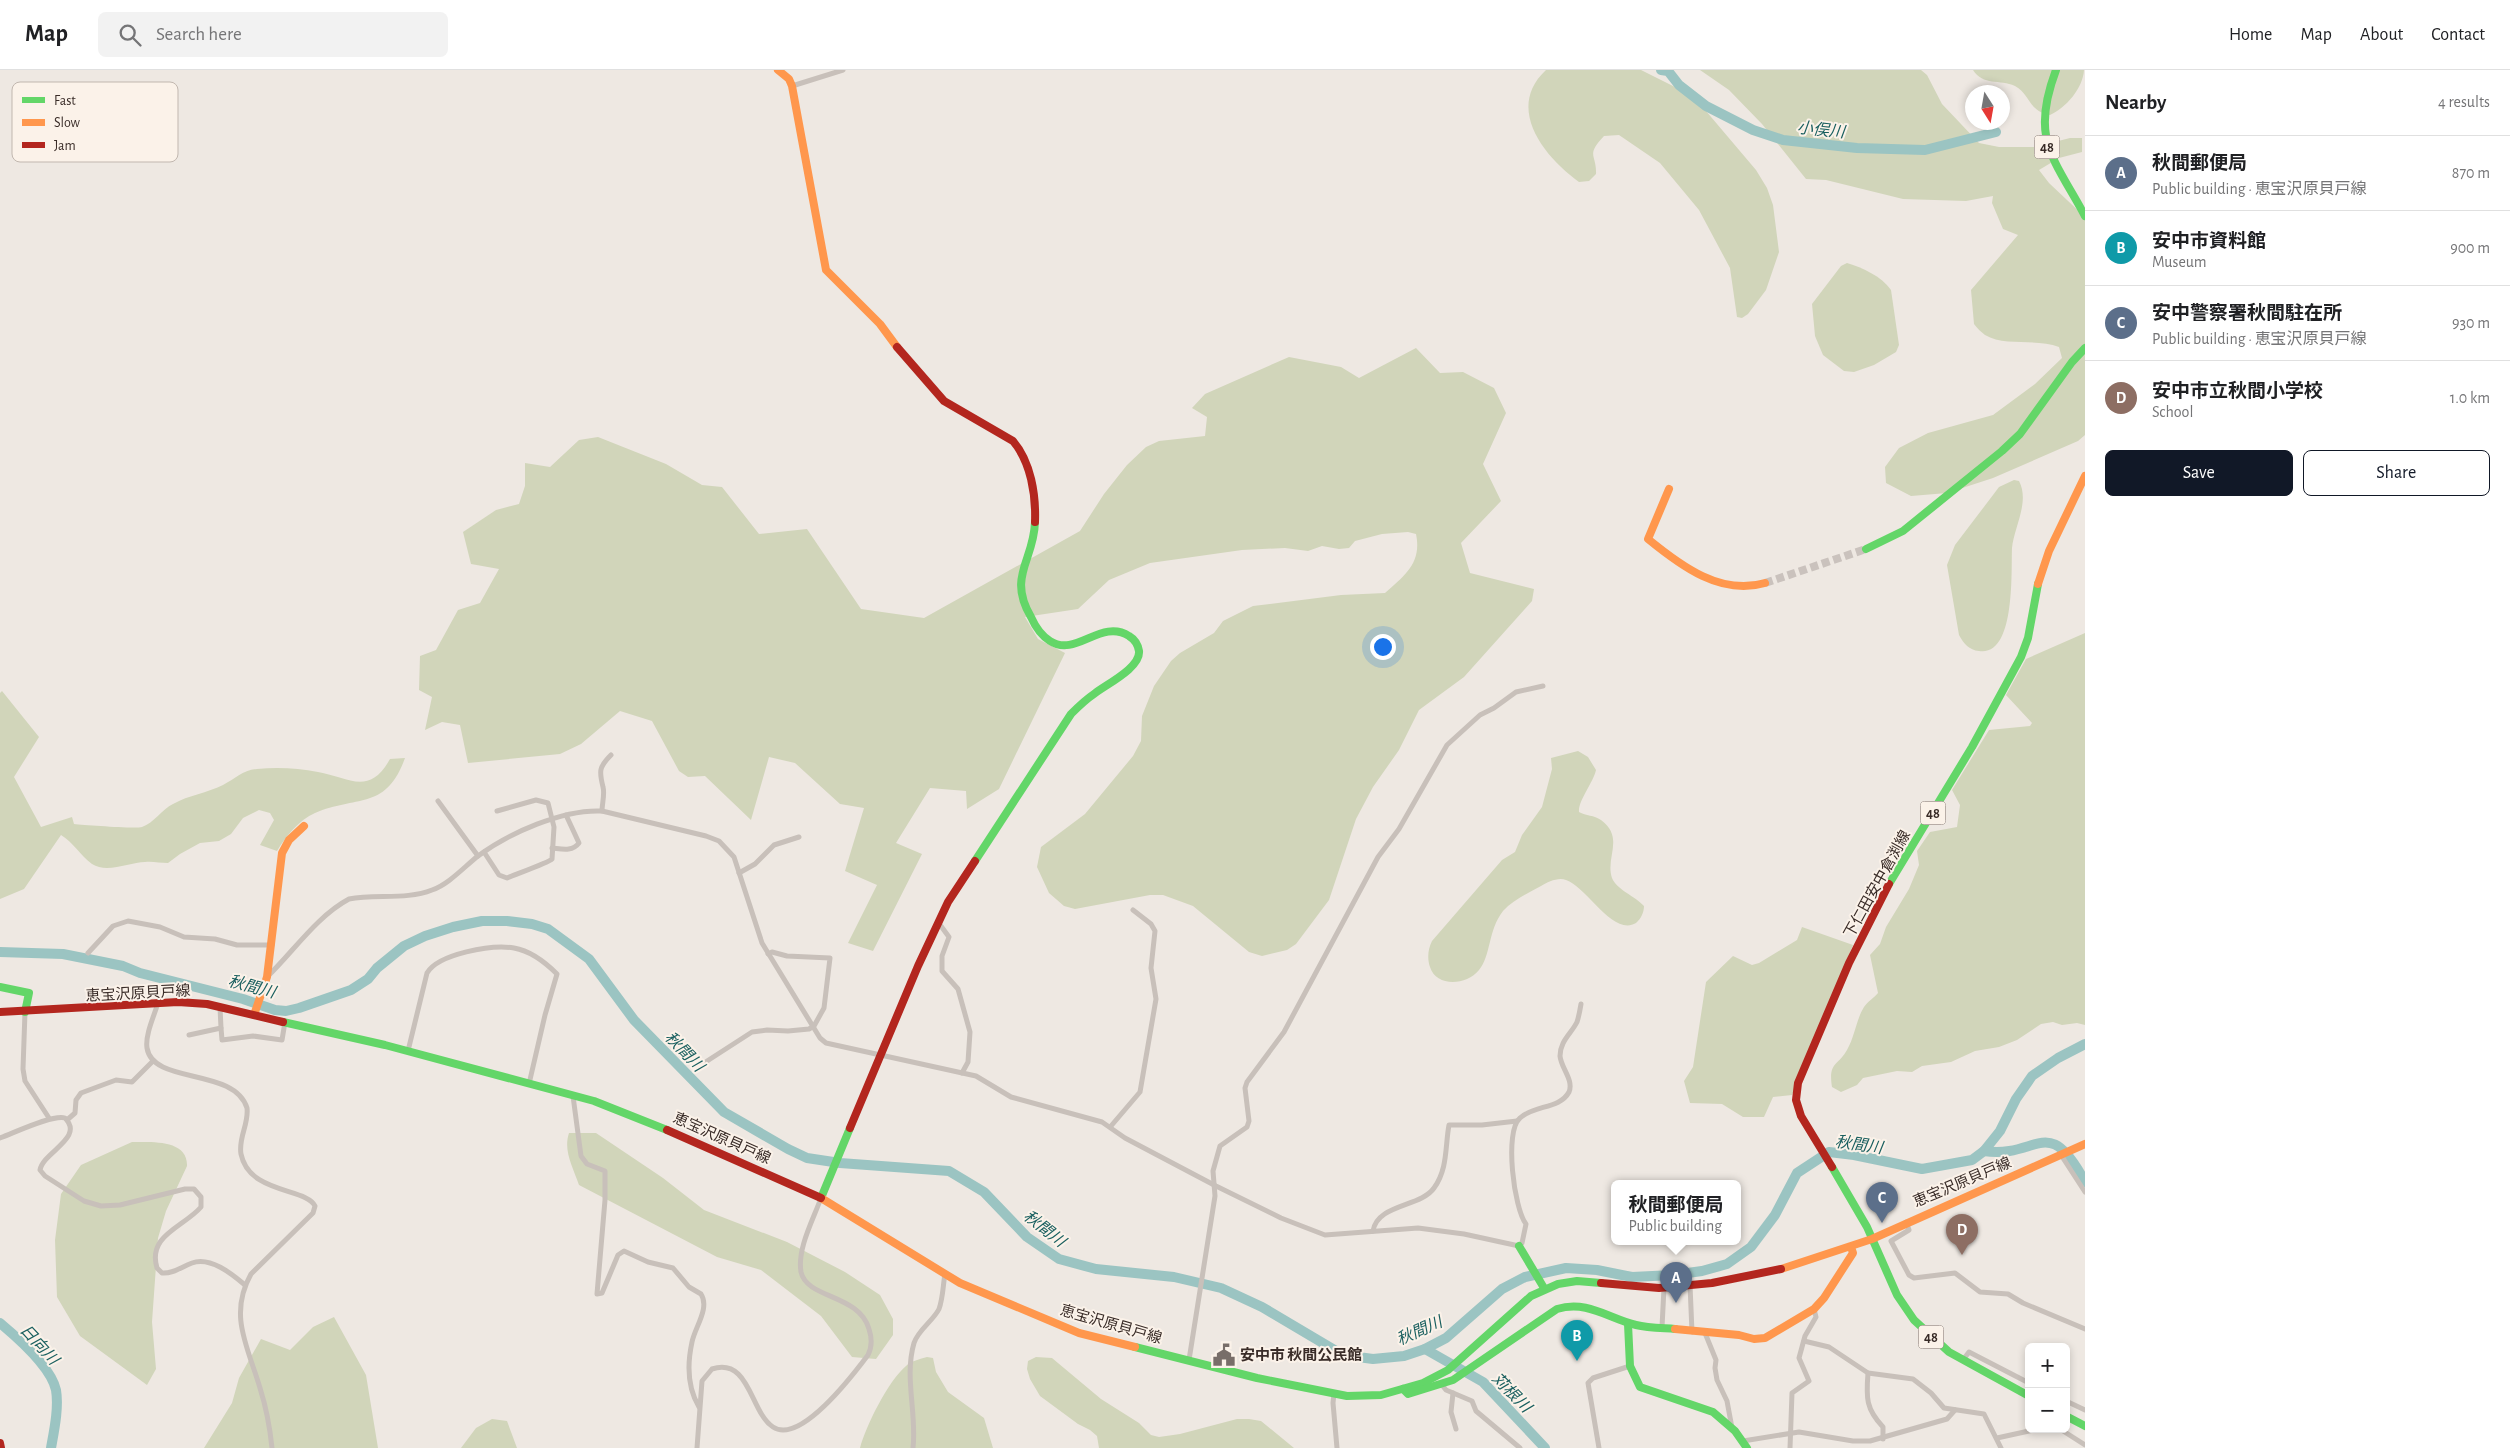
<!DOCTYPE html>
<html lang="en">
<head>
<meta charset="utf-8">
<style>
	body { margin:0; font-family:"Alegreya Sans","Noto Sans JP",sans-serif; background:#f2f2f2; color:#202124 }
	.controls { position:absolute; right:15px; bottom:15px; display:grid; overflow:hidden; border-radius:8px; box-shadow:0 2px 8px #0003 }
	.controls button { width:45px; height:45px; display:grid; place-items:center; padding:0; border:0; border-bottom:1px solid #e0e0e0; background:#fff; color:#202124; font:25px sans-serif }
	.compass { position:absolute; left:1965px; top:15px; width:45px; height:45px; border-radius:50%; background:#fff; box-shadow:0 2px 8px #0003; rotate:169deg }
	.you { position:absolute; left:1382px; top:576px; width:18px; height:18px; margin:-12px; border:4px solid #fff; border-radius:50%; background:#1a73e8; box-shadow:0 0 0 8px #1a73e833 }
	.badge { display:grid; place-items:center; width:32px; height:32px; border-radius:50%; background:#111827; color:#fff; font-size:16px; font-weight:700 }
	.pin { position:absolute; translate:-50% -41px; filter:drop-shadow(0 1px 2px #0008) }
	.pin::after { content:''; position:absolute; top:26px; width:18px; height:15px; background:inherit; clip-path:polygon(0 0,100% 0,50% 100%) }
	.popup { position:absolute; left:1611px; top:1110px; width:130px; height:65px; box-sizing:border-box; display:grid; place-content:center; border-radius:8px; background:#fff; filter:drop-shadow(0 1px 4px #0005); font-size:16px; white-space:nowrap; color:#757577 }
	.popup b { font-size:19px; color:#202124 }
	.popup::after { content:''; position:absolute; left:50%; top:100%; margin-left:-10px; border:10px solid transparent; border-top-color:#fff }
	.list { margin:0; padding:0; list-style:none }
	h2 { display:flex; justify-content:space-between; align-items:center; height:65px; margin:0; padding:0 20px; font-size:21px }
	h2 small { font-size:16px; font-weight:400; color:#757577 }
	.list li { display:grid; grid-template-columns:32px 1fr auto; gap:15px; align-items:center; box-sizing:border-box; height:75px; padding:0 20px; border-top:1px solid #e0e0e0 }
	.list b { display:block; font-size:19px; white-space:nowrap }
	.list p { margin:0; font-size:16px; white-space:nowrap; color:#757577 }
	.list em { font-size:16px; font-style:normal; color:#757577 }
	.actions { display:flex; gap:10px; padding:15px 20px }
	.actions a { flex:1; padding:11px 0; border:1px solid #111827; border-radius:8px; text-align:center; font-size:18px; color:#111827 }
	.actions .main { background:#111827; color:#fff }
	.icon { flex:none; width:28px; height:28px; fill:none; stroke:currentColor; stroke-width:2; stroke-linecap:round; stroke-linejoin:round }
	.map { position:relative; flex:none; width:2085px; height:1378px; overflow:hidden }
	header { display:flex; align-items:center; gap:30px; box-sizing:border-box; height:70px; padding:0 25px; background:#fff; border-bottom:1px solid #e0e0e0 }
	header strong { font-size:24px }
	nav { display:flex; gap:28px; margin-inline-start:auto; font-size:18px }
	.search { width:350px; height:45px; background:#f2f2f2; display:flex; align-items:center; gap:12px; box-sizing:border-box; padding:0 18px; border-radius:8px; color:#757577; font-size:19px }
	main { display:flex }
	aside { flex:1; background:#fff }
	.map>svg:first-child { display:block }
	.green { fill:#d1d5ba }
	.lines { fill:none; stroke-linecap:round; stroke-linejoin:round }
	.river { stroke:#9bc4c2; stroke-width:10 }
	.secondary-tunnel { stroke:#cac2bd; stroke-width:8; stroke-dasharray:8 4; stroke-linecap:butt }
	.street { stroke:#c8c0ba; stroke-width:5 }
	.fast { stroke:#63d668; stroke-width:8 }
	.slow { stroke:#ff974d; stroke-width:8 }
	.jam { stroke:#b3261e; stroke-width:8 }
	.labels { text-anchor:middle; stroke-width:4; stroke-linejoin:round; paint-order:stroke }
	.shield { fill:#fbf2e9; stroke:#736762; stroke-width:1 }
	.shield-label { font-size:14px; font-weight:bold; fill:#392c28 }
	.street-label { font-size:15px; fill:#392c28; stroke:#fbf2e9 }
	.poi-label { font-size:15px; font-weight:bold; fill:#392c28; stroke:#fbf2e9; text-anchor:start }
	.water-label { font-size:16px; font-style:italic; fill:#195f5f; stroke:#fbf2e9 }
	.key { fill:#fbf2e9; stroke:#c1b7af; stroke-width:1 }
	.key-label { font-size:14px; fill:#392c28 }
</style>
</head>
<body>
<header>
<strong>Map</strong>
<div class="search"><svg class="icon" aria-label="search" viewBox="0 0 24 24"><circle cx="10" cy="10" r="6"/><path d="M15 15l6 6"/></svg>Search here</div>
<nav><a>Home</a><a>Map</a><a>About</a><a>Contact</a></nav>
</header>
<main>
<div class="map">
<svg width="2085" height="1378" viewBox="0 0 2085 1378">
	<rect width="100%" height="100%" fill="#eee8e2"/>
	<g class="green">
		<path d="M1546 0H1641L1683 21 1706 41 1756 100 1767 118 1773 135 1779 182 1766 220 1748 244 1742 248 1737 247 1730 198 1699 140 1660 93 1619 65 1604 66C1585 86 1597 84 1596 104L1589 111 1579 112C1544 87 1505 38 1546 0Z"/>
		<path d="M1700 0H1921L1927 5 1942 34 1979 73 1999 77H2035L2070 68H2082V82L2059 88 2039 100 2049 113 2085 147V365L2078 371 1993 408 1947 423 1911 426 1886 413 1885 397 1899 378 1928 363 1993 345 2035 314 2062 288 2059 277C2037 268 2005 277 1985 265 1981 262 1977 258 1974 254L1971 220 2018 165 2003 159 1992 133 1993 126 1966 131 1903 129 1826 110 1806 109 1762 54 1729 20Z"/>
		<path d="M1973 0H2084C2083 18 2066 38 2050 45 2028 41 2031 25 2015 16 2000 9 1983 16 1973 0Z"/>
		<path d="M1847 193C1863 198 1881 206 1891 220L1899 275 1896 282 1874 295 1854 302 1844 301 1823 285 1815 266 1812 234 1841 196Z"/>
		<path d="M1416 278 1440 303 1463 302 1494 318 1506 343 1483 394 1501 431 1461 473 1470 503 1534 519 1532 531 1464 607 1419 640 1399 680 1373 717 1356 749 1329 830 1296 874 1287 880 1262 886 1249 882 1193 836 1163 825H1150L1075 839 1064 836 1049 823 1037 797 1041 777 1085 744 1133 686 1141 671 1142 646 1154 616 1171 591 1180 583 1214 563 1223 551 1253 536 1341 525 1385 523C1405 505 1422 493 1416 464L1408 462 1382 464 1355 471 1349 478 1339 479 1322 476 1308 481 1285 478 1242 480 1150 493 1109 510 1078 539 1025 547 1038 569 1065 583 999 719 967 739 966 721 930 718 896 773 922 784 873 881 848 873 877 815 845 801 864 738 840 734 795 693 769 687 751 750 705 706 688 707 679 701 652 651 620 641 581 674 560 684 468 693 460 655 442 652 425 660 432 627 419 620 420 586 436 580 458 540 480 533 499 499 471 494 463 462 496 440 519 434 525 416V393L550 397 579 370 598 367 666 394 702 415 722 417 759 464 807 459 861 539 924 548 1080 461 1104 424 1127 395 1146 377 1159 371 1205 366 1207 347 1192 338 1205 324 1289 287 1341 297 1359 308Z"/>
		<path d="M2014 410 2019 411C2030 432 2014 457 2012 478 2011 500 2016 587 1979 581 1969 580 1964 574 1959 565L1947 495 1955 475 1993 425 1999 417Z"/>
		<path d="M2085 563V955L2077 953 2062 955 2053 952 2041 954 2017 970 1999 977 1975 981 1951 992 1922 996 1912 1002 1897 1001 1863 1008 1857 1015 1841 1022 1832 1017C1828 992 1838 996 1847 980 1855 966 1856 950 1864 937 1868 931 1874 928 1878 923L1870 885 1880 874 1886 857 1909 819 1919 795 1917 781 1930 762 1957 757 1960 735 1952 720 1989 660 2030 656 2032 653 2006 625 2026 589Z"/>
		<path d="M2 621 39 667 14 707 41 757 72 747 74 754C85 755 135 759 142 757 154 753 162 739 173 734 189 725 207 723 223 715 235 709 243 700 257 699 277 697 298 698 318 702 348 707 369 727 390 689L405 688C386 741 357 725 315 743 299 750 286 766 277 781L260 775 274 750 270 743 259 740 243 748 231 764 219 771 200 773 180 784 168 793C160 793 152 791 145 792 130 792 107 804 92 794 80 785 73 772 61 765L24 819 0 829V623Z"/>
		<path d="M1578 681 1588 687 1596 700C1593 713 1578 731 1579 742 1586 746 1594 745 1601 750 1625 768 1605 787 1612 808 1617 820 1635 826 1644 836 1644 842 1641 849 1636 853 1613 867 1587 817 1566 810 1558 807 1548 812 1541 816 1528 823 1513 830 1503 841 1488 860 1491 886 1479 900 1466 916 1436 917 1430 897 1427 888 1428 879 1432 871L1502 790 1515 782 1522 765 1542 737 1552 699 1551 688Z"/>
		<polygon points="1802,857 1853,875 1792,1025 1773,1027 1764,1047 1743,1047 1722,1034 1690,1033 1684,1011 1693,997 1706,912 1733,886 1752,895 1759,893 1797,870"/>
		<path d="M569 1063H596L663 1108 704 1140 787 1172 845 1202 880 1225 893 1249V1265L876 1289 852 1287 821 1246 761 1200 717 1187 579 1115C573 1097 563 1081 569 1063Z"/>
		<path d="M132 1072C151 1072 188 1069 187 1096L166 1141 158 1168 152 1252 156 1299 147 1315 80 1266 57 1227 55 1170 61 1124 81 1095Z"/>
		<polygon points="334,1247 366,1305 378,1378 204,1378 232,1333 239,1308 261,1269 290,1280 313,1257"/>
		<path d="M927 1287 933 1288 936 1302 948 1322 984 1348 993 1378H860C866 1356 888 1311 906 1296 911 1291 920 1289 927 1287Z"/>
		<polygon points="1036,1287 1052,1288 1101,1329 1139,1353 1151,1365 1159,1367 1180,1364 1237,1349 1249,1349 1261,1351 1294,1378 1099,1378 1097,1366 1090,1360 1078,1354 1040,1326 1030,1309 1027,1299 1028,1291"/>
		<polygon points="492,1349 507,1351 517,1378 461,1378 476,1358"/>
	</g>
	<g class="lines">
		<g class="river">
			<polyline points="1661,0 1668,1 1679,15 1706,36 1753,60 1783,70 1857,78 1925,80 1996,62"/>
			<polyline points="0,882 63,884 123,896 140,903 243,929 275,940 286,941 299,938 351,920 368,909 377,898 404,876 425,866 453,857 482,851 507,851 532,854 548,859 589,889 634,950 724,1042 788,1079 807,1088 840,1093 949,1101 984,1122 1027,1167 1059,1189 1096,1199 1174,1207 1221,1218 1262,1237 1343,1285 1373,1289 1404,1286 1425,1279 1446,1268 1502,1219 1525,1207 1566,1198 1597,1200 1632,1207 1673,1205 1702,1201 1727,1194 1751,1177 1775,1145 1797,1103 1829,1082 1854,1085 1922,1099 1972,1090 1984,1081 2000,1061 2016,1029 2032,1006 2058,988 2085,974"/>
			<path d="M1984 1081C2039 1089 2047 1041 2085 1112"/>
			<path d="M0 1253C18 1268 51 1297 56 1320 59 1338 54 1361 51 1378"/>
			<polyline points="1425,1279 1483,1312 1545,1378"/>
		</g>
		<polyline class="secondary-tunnel" points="1765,513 1866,479"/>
		<g class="street">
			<polyline points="792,16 843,0"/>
			<polyline points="438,731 478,786"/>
			<path d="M602 741C602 734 605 724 603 717 599 701 599 697 611 685"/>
			<path d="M552 778C562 779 572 782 579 773L566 745"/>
			<path d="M484 782 499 805 507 808C516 804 548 793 552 789L554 757 548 733 536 730 497 741"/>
			<polyline points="739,803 755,794 774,775 799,767"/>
			<polyline points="938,852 949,867 942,886 942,901 958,919 970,962 968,992 962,1003"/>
			<polyline points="88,883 113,856 128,851 160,857 184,867 215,869 237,875 272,875"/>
			<path d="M267 907C293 882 317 846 349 829 376 824 407 830 432 820 449 814 464 797 478 786 509 763 563 739 602 741L706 766 719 771 734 787 762 873 820 968 826 973 976 1006 1011 1027 1102 1052 1125 1068 1216 1116 1281 1148 1325 1165 1418 1158 1464 1164 1519 1176 1522 1173 1526 1154C1514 1139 1504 1061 1520 1048 1534 1035 1560 1039 1569 1022 1574 1010 1561 998 1560 986 1560 971 1571 964 1577 952 1579 946 1580 940 1581 934"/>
			<path d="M158 933C154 946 145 965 147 978 153 1015 234 997 247 1038 249 1054 238 1068 241 1084 249 1124 307 1118 315 1136L313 1143 251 1204C228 1245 248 1277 260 1318 266 1337 270 1358 272 1378"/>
			<polyline points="25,942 23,999 25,1011 49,1048"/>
			<polyline points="221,958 222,970 253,966 282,970 285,952"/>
			<polyline points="189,965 221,958 220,937"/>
			<path d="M408 981 427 903C438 884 492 874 514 878 531 881 545 892 557 904L545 945 529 1014"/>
			<polyline points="704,993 752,962 767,960 788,961 809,959 814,956 824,938 830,888 787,886 772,882 768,884"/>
			<path d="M573 1026 581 1086 587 1094 605 1101V1130L597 1224 602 1223 618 1185 624 1181 648 1192 673 1198 689 1217 701 1224C710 1238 695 1257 692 1272 687 1295 687 1317 699 1337"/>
			<polyline points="67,1050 75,1043 76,1030 81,1023 116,1010 132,1012 153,991"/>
			<polyline points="1111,1056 1140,1022 1156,929 1151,898 1155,861 1151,854 1133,840"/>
			<path d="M0 1068C14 1063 53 1044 65 1048 85 1068 43 1082 40 1100L45 1106 84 1131 101 1136 120 1135 185 1119H194L201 1127V1137C184 1157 147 1165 157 1198L162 1203C173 1204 181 1197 192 1193 210 1186 232 1204 245 1215"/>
			<polyline points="2061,1085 2085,1122"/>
			<polyline points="1906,1152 1909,1160 1891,1171 1909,1205 1914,1208 1955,1203 1980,1222 2008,1224 2023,1233 2085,1259"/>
			<path d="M1373 1161C1377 1134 1421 1137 1434 1118 1448 1099 1445 1076 1449 1055H1482L1517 1051"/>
			<polyline points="1690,1215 1692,1262"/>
			<polyline points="1662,1257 1664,1218"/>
			<polyline points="1705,1263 1716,1290 1715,1298 1717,1310 1727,1331 1732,1358"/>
			<polyline points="1804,1271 1829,1277 1868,1303 1913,1309 1931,1323 1944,1338 1984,1344 2001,1378"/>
			<polyline points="1189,1290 1215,1126 1213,1101 1220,1076 1247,1057 1249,1051 1245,1018 1247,1012 1284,962 1378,787 1399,759 1447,675 1480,645 1494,638 1516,622 1543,616"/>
			<polyline points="1963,1290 1969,1282 2029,1313"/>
			<path d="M1868 1303C1866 1328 1866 1339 1883 1357V1369"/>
			<polyline points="1442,1315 1446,1320 1472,1331 1476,1341 1520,1378"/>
			<polyline points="1334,1323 1333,1333 1337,1378"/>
			<polyline points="1453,1323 1451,1342 1456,1359"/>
			<polyline points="2066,1331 2085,1340"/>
			<polyline points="2060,1359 2085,1375"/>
			<polyline points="1997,1368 2038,1359"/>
			<polyline points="1743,1371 1799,1362 1853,1371 1870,1371 1947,1349 1955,1340"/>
			<path d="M697 1378 702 1311 712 1299C750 1287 750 1342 773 1357 800 1375 853 1305 868 1285 872 1277 872 1268 869 1259 859 1224 807 1229 801 1202 797 1179 813 1150 821 1128"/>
			<path d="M913 1378C917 1344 904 1307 914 1273 918 1260 933 1251 939 1239 943 1228 943 1215 945 1204"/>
			<polyline points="1599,1378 1588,1313 1593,1308 1630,1296"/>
			<polyline points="1790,1378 1792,1323 1809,1311 1799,1288 1805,1266 1816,1247 1814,1239"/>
		</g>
		<g class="fast">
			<path d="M2056 0C2030 69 2053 87 2085 146"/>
			<polyline points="1866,479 1903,461 2002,381 2020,364 2072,292 2085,278"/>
			<path d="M975 791 1071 644C1078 637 1085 630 1094 624 1105 615 1141 598 1139 581 1138 575 1134 569 1129 566 1101 548 1076 588 1050 571 1042 566 1035 556 1031 547 1007 506 1034 491 1035 452"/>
			<polyline points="1889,814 1972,677 2021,587 2028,568 2038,514"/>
			<polyline points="0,917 29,923 25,942"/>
			<polyline points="283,952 385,975 594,1031 667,1060"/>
			<polyline points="1832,1097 1867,1157 1897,1225 1914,1250 1949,1282 2029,1326"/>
			<polyline points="821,1128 850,1058"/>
			<polyline points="1519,1176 1544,1218"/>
			<polyline points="1628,1254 1630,1296 1640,1317 1713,1342 1735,1361 1747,1378"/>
			<polyline points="1135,1277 1257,1308 1347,1326 1381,1325 1423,1313 1448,1300 1531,1226 1558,1214 1577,1211 1601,1213"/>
			<path d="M1403 1319 1408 1324 1453 1310 1557 1239C1587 1230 1608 1248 1636 1255 1648 1258 1662 1258 1675 1259"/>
			<polyline points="2066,1346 2085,1356"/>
		</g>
		<g class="slow">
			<polyline points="778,0 789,9 792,16 826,200 880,254 897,277"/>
			<path d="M1669 419 1648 469C1681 496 1721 526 1765 513"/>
			<polyline points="2038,514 2049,481 2085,406"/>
			<polyline points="254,945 267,907 282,783 289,770 304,756"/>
			<polyline points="821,1128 960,1213 1079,1263 1135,1277"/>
			<polyline points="1781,1199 1872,1169 2085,1074"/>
			<polyline points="1675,1259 1739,1265 1754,1269 1765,1268 1814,1239 1824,1228 1853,1183 1851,1177"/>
		</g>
		<g class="jam">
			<path d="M897 277 944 331 1013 371C1031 392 1036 425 1035 452"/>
			<polyline points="0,942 178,932 207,934 283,952"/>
			<polyline points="850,1058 918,896 948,832 975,791"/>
			<polyline points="667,1060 821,1128"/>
			<polyline points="1832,1097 1801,1046 1796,1030 1798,1013 1849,893 1889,814"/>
			<polyline points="1601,1213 1659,1218 1712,1213 1781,1199"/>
			<polyline points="0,1373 1,1378"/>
		</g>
	</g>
	<defs>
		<symbol id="civic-bare" viewBox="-9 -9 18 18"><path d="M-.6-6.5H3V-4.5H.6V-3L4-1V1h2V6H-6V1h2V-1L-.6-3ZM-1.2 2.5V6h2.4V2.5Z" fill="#786e69" stroke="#fbf2e9" stroke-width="2.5" paint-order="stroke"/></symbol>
	</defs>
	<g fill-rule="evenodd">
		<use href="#civic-bare" x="1208" y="1269" width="32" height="32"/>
	</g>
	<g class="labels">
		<g class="shield">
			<rect x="2034.5" y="65.5" width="25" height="23" rx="4"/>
			<rect x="1920.5" y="731.5" width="25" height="23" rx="4"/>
			<rect x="1918.5" y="1255.5" width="25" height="23" rx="4"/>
		</g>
		<g class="shield-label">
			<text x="2047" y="82">48</text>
			<text x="1933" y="748">48</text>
			<text x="1931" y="1272">48</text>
		</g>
		<g class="street-label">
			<text transform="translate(1877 814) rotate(-61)" y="5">下仁田安中倉渕線</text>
			<text transform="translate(138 923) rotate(-3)" y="5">恵宝沢原貝戸線</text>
			<text transform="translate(722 1068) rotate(24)" y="5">恵宝沢原貝戸線</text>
			<text transform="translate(1962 1112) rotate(-23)" y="5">恵宝沢原貝戸線</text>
			<text transform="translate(1111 1254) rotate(16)" y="5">恵宝沢原貝戸線</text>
		</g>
		<g class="poi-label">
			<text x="1240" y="1290">安中市 秋間公民館</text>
		</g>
		<g class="water-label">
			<text transform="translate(1821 59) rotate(6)" y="6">小俣川</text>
			<text transform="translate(252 916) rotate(15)" y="6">秋間川</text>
			<text transform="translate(685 981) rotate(46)" y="6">秋間川</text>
			<text transform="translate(1859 1074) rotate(8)" y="6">秋間川</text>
			<text transform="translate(1045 1158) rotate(38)" y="6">秋間川</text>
			<text transform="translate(1419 1260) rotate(-24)" y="6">秋間川</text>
			<text transform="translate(40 1274) rotate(47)" y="6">日向川</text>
			<text transform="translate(1512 1322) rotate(45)" y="6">苅根川</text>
		</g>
	</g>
	<rect x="12" y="12" width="166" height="80" rx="8" class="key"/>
	<rect x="22" y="27" width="23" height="6" fill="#63d668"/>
	<rect x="22" y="49" width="23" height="7" fill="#ff974d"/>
	<rect x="22" y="72" width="23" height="6" fill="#b3261e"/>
	<g class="key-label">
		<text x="54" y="35">Fast</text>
		<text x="54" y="57">Slow</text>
		<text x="54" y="80">Jam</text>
	</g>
</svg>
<div class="controls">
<button>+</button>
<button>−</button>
</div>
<svg class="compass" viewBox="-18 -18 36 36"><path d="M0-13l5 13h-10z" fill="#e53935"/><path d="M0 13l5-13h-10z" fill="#757577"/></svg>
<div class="you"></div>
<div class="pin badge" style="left:1676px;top:1233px;background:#5c6f8a">A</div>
<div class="popup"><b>秋間郵便局</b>Public building</div>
<div class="pin badge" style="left:1577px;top:1291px;background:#0f9aa8">B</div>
<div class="pin badge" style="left:1882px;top:1153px;background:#5c6f8a">C</div>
<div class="pin badge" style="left:1962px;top:1185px;background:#8d6e63">D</div>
</div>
<aside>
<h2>Nearby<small>4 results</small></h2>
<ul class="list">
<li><span class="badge" style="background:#5c6f8a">A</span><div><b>秋間郵便局</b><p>Public building · 恵宝沢原貝戸線</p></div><em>870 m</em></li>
<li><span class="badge" style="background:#0f9aa8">B</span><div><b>安中市資料館</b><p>Museum</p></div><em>900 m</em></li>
<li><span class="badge" style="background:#5c6f8a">C</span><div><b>安中警察署秋間駐在所</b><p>Public building · 恵宝沢原貝戸線</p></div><em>930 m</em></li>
<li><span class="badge" style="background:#8d6e63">D</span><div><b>安中市立秋間小学校</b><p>School</p></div><em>1.0 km</em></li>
</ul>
<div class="actions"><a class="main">Save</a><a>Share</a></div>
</aside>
</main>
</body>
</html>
